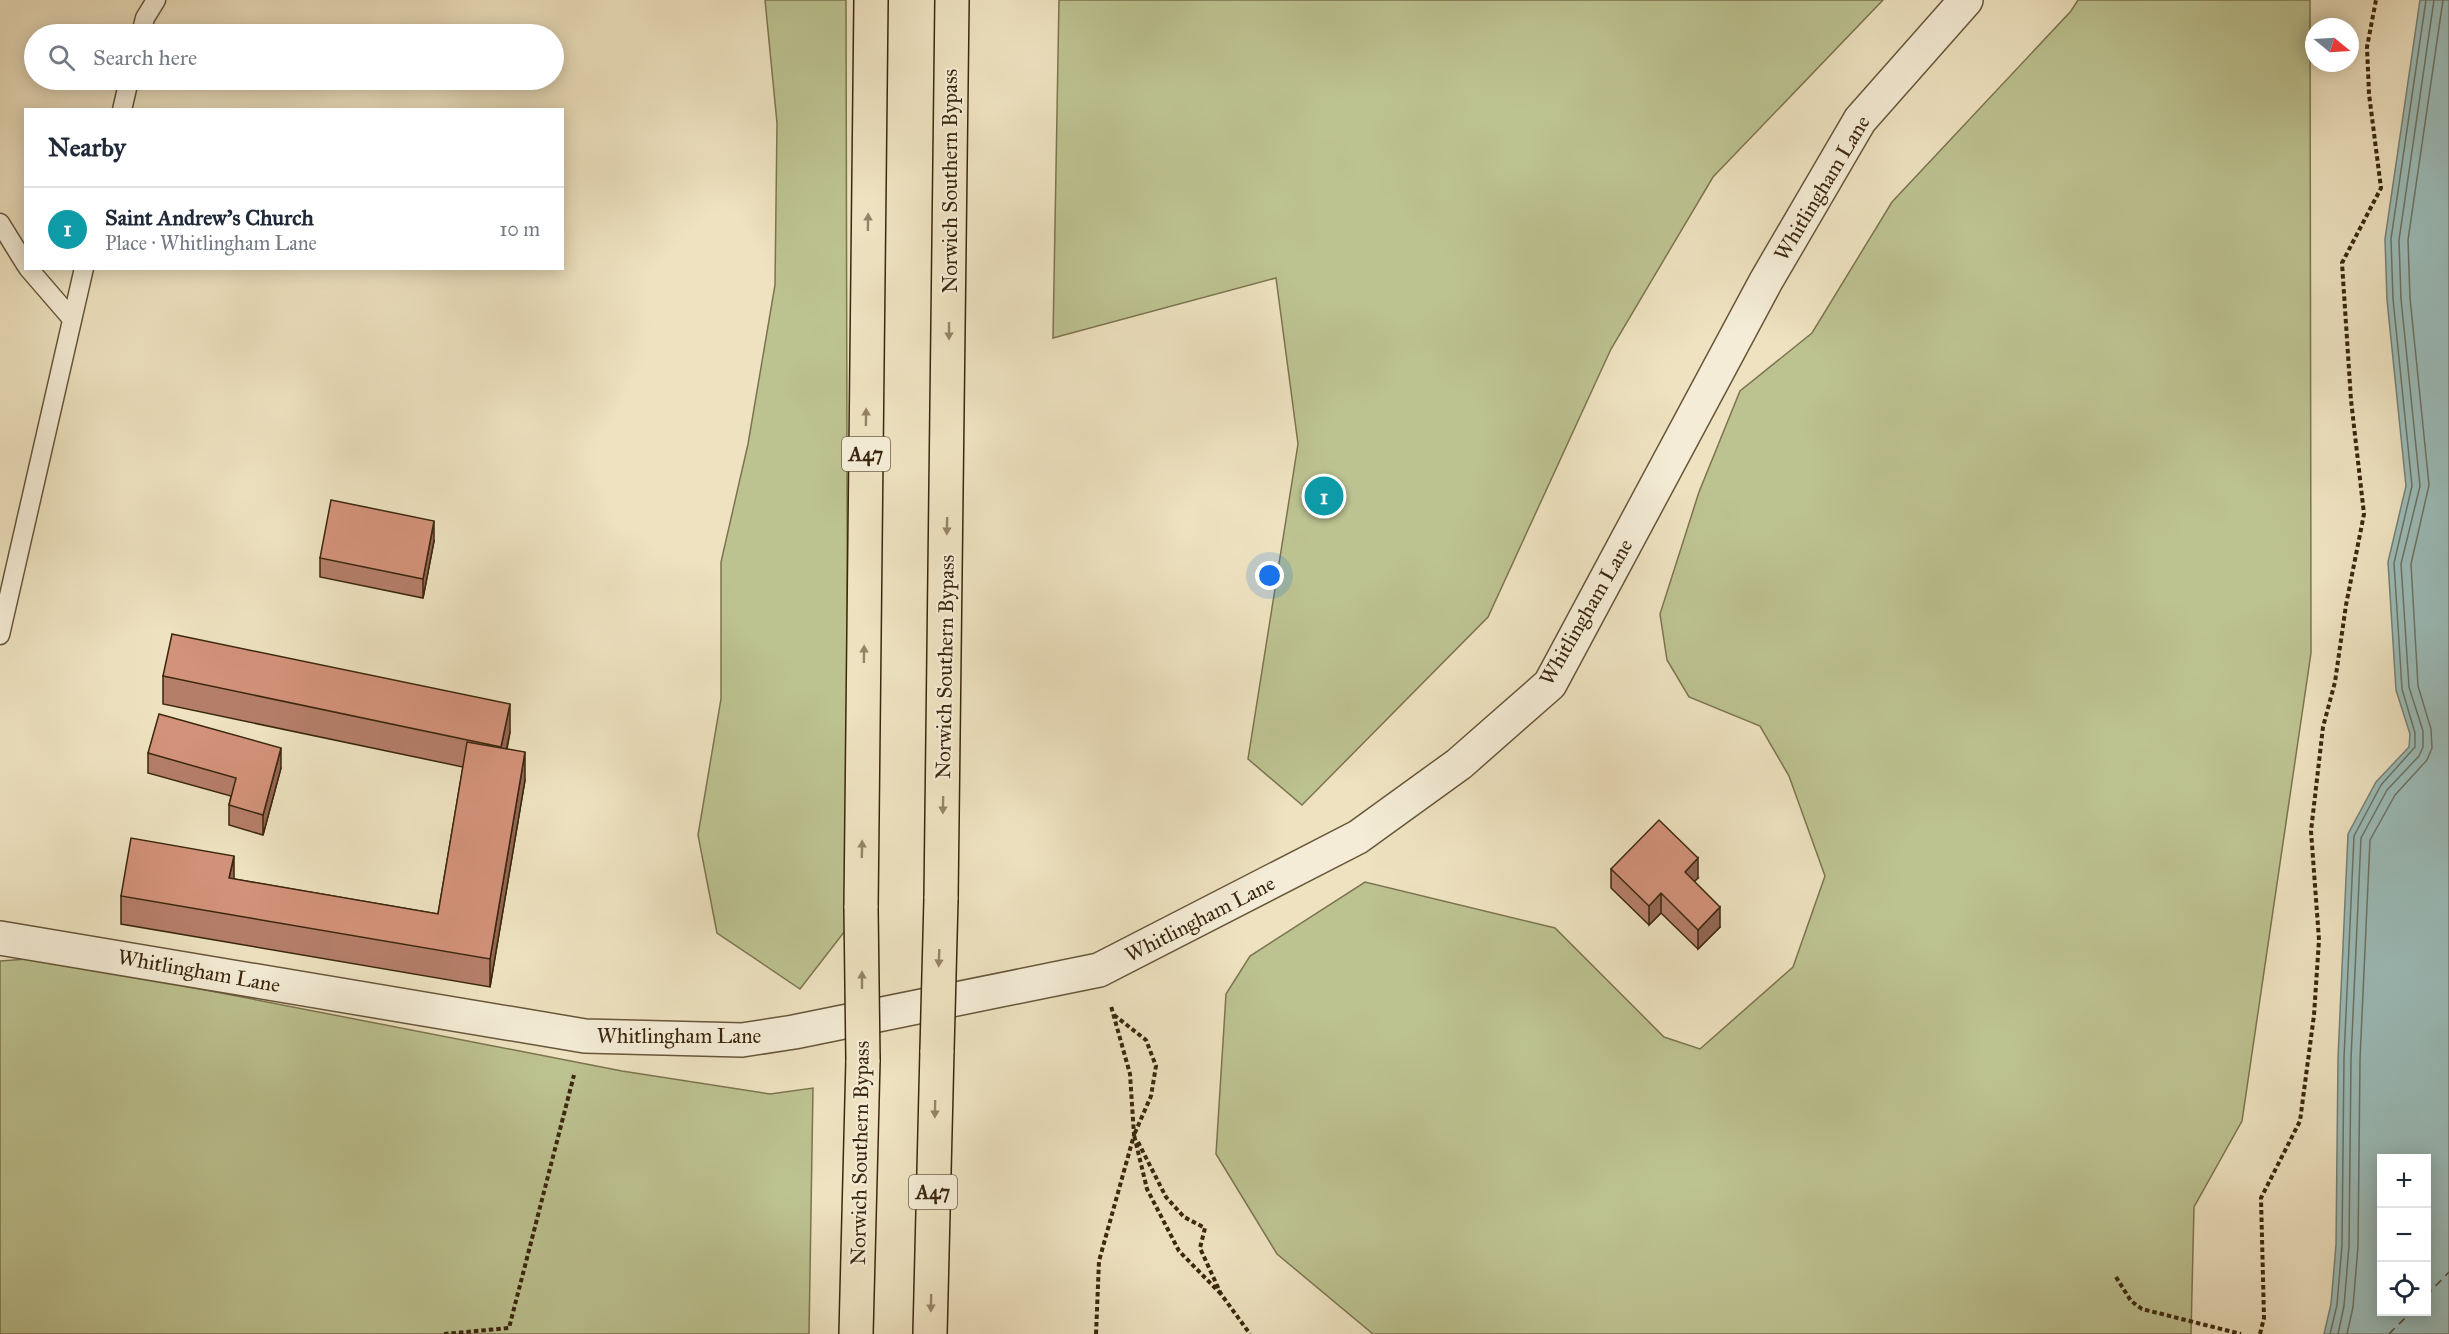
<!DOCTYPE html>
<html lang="en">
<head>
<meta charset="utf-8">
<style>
	body { margin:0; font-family:"IM FELL Great Primer",serif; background:#f6f6f7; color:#1f2937 }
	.controls { position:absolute; right:18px; bottom:18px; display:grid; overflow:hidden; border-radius:0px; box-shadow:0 3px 15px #0003 }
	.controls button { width:54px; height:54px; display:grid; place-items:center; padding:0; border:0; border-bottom:2px solid #e0e1e3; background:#fff; color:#1f2937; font:30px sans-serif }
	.compass { position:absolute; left:2305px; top:18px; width:54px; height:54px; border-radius:50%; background:#fff; box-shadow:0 3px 15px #0003; rotate:108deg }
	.you { position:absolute; left:1270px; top:576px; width:21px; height:21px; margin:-15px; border:4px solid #fff; border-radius:50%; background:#1a73e8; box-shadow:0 0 0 9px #1a73e833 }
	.badge { display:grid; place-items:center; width:39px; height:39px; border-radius:50%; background:#8f2418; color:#fff; font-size:20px; font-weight:700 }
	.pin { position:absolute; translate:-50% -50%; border:3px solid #fff; box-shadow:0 2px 6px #0006 }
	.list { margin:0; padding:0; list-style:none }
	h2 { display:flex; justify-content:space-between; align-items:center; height:78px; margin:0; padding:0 24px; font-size:26px }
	h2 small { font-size:20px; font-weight:400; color:#747a83 }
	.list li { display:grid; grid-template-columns:39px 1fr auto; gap:18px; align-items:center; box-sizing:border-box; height:84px; padding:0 24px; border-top:2px solid #e0e1e3 }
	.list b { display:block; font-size:22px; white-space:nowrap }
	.list p { margin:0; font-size:20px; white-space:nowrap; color:#747a83 }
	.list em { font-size:20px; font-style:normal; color:#747a83 }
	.icon { flex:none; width:33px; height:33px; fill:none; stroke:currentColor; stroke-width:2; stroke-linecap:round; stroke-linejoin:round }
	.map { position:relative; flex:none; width:2449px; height:1334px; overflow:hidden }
	.search { position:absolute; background:#fff; box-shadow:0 3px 15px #0003; left:24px; top:24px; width:540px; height:66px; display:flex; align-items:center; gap:15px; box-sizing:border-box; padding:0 21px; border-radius:33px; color:#747a83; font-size:22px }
	.panel { position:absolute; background:#fff; box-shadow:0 3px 15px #0003; left:24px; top:108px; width:540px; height:162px; border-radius:0px }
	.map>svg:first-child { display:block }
	.green { fill:#bcc290; stroke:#7c744f; stroke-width:1.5 }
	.water { fill:#9bbcb9; stroke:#758075; stroke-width:1.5; fill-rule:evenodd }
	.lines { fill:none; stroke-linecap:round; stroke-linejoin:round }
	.shore { stroke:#6b7264; stroke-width:1.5 }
	.ferry { stroke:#534c39; stroke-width:1.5; stroke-dasharray:8 6; stroke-linecap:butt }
	.service-casing { stroke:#68563a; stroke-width:21 }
	.minor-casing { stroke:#68563a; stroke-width:36 }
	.trunk-casing { stroke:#3b270e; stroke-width:36 }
	.path { stroke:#3b270e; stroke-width:4; stroke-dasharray:4.5 3; stroke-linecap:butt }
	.service { stroke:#f4ecd6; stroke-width:18 }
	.minor { stroke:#f4ecd6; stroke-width:33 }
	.trunk { stroke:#eee2c0; stroke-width:33 }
	.trunk-bridge-casing { stroke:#3b270e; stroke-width:36; stroke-linecap:butt }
	.trunk-bridge { stroke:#eee2c0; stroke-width:33 }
	.wall { fill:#b57e69; stroke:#3b270e; stroke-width:1.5 }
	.shaded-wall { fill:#946655; stroke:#3b270e; stroke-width:1.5 }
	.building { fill:#d3927a; stroke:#3b270e; stroke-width:1.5 }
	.oneway { fill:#948467 }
	.labels { text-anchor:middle; stroke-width:4.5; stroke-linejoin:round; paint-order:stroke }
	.shield { fill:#f4ecd6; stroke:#72624a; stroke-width:1.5 }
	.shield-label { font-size:20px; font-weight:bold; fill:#3b270e }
	.street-label { font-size:21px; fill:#3b270e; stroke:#f4ecd6 }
</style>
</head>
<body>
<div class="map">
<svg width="2449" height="1334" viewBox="0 0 2449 1334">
	<rect width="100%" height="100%" fill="#eee2c0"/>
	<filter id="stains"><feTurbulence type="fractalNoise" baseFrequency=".00333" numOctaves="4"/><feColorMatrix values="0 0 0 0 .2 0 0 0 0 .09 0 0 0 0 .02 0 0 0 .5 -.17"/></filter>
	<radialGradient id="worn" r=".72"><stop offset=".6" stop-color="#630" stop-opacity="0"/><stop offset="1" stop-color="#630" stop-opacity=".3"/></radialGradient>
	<g class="green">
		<polygon points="765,0 846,0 848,927 800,989 717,933 698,835 721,699 721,562 748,444 775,285 777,123"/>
		<polygon points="1059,0 1883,0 1713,177 1611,349 1488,617 1302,805 1248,759 1298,444 1276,278 1053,338"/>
		<polygon points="2078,0 2310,0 2311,653 2242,1121 2194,1207 2191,1334 1373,1334 1277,1254 1216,1154 1226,994 1250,956 1365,882 1555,928 1664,1037 1700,1049 1793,967 1825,876 1789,776 1760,726 1689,697 1667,660 1660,614 1699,492 1740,391 1812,333 1892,202 2071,11"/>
		<polygon points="41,958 622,1071 770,1094 813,1088 809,1334 0,1334 0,961"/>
	</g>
	<path class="water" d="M2420 0H2449V1334H2324L2331 1304 2336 1245 2338 1058 2348 834 2376 782 2409 747 2410 734 2396 690 2388 562 2406 486 2387 300 2385 239ZM2382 1158H2426V1312H2382Z"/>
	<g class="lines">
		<g class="shore">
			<polyline points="2330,1334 2337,1305 2342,1245 2344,1058 2354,836 2381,785 2415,747 2415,733 2402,689 2394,563 2412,486 2393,299 2391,239 2426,0"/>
			<polyline points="2338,1334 2344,1306 2349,1246 2351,1059 2361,838 2387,790 2419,756 2423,747 2423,731 2409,687 2401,564 2420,486 2401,299 2399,240 2434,0"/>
			<polyline points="2347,1334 2353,1307 2358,1246 2360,1059 2370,840 2395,795 2427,760 2432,748 2431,729 2418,686 2411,564 2429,485 2410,298 2408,240 2443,0"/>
		</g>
		<g class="ferry">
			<polyline points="2426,1296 2449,1272"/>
			<polyline points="2389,1334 2411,1312"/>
		</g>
		<defs>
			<g id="service">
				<polyline points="141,34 145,18 156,0"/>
				<polyline points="122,110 129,80"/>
				<polyline points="0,223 26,265"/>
				<polyline points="28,268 72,319"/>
				<polyline points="0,635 84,268"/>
			</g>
			<polyline id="minor" points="0,938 585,1036 742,1040 794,1032 1099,970 1358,837 1459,764 1550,684 1766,281 1860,120 1966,0"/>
			<g id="trunk">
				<polyline points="941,899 952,0"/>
				<polyline points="861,908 871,0"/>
				<polyline points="856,1334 863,1060"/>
				<polyline points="930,1334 937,1050"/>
			</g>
		</defs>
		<use href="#service" class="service-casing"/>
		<use href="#minor" class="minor-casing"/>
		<use href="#trunk" class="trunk-casing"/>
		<g class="path">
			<polyline points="1114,1015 1146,1040 1156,1066 1151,1096 1134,1135 1147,1189 1179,1251 1221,1294"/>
			<polyline points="1138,1142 1166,1197 1184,1217 1205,1228 1200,1248 1221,1294 1250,1334"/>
			<polyline points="2116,1277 2131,1301 2142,1309 2241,1334"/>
			<polyline points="444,1334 509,1328 574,1075"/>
			<polyline points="1096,1334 1099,1261 1134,1135 1130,1074 1111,1006"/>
			<polyline points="2260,1334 2264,1318 2261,1198 2300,1121 2314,1015 2319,940 2311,831 2323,727 2335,682 2346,605 2364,514 2351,400 2342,263 2381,188 2369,94 2367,47 2376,0"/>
		</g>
		<use href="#service" class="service"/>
		<use href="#minor" class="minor"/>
		<use href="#trunk" class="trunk"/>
		<defs>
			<g id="trunk-bridge">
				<polyline points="861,908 863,1060"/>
				<polyline points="937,1050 941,899"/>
			</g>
		</defs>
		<use href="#trunk-bridge" class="trunk-bridge-casing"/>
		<use href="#trunk-bridge" class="trunk-bridge"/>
	</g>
	<g class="wall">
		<polygon points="434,541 423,598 320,577 320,558"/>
		<polygon points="163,676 510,732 507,749 525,780 490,987 121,924 121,896 234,879 438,914 463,767 163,704"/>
		<polygon points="148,753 281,768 263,835 229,825 229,805 231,796 148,773"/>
		<polygon points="1611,869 1698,878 1694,881 1720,927 1698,949 1661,913 1649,925 1611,888"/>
	</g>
	<g class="shaded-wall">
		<polygon points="434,521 434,541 423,598 423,579"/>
		<polygon points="510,704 510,732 501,775 501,747"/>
		<polygon points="281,748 281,768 263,835 263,815"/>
		<polygon points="525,752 525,780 490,987 490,959"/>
		<polygon points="234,856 234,884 229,878"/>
		<polygon points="1698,858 1698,878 1685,891 1685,872"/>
		<polygon points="1661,893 1661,913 1649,925 1649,906"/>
		<polygon points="1720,907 1720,927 1698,949 1698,930"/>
	</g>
	<g class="building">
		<polygon points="331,500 434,521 423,579 320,558"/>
		<polygon points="172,634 510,704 501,747 163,676"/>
		<polygon points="159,714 281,748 263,815 229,805 236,778 148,753"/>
		<polygon points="467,742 525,752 490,959 121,896 131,838 234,856 229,878 438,914"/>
		<polygon points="1659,820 1698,858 1685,872 1720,907 1698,930 1661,893 1649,906 1611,869"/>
	</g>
	<defs><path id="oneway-solid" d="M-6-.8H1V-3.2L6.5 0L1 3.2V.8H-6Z" transform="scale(1.5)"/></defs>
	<g class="oneway">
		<use href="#oneway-solid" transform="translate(868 222) rotate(-89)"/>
		<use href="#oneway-solid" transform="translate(949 331) rotate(90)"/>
		<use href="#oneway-solid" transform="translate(866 417) rotate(-89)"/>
		<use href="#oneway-solid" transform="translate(947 526) rotate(91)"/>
		<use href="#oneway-solid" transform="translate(864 654) rotate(-89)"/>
		<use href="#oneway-solid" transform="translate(943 805) rotate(91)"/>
		<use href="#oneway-solid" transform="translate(862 849) rotate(-89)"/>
		<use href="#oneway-solid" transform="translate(939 958) rotate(92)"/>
		<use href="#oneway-solid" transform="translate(862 980) rotate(-90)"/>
		<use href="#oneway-solid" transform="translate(935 1109) rotate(91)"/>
		<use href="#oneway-solid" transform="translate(931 1303) rotate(91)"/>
	</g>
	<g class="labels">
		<g class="shield">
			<rect x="842" y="437" width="48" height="34" rx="4.5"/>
			<rect x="909" y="1175" width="48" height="34" rx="4.5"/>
		</g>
		<g class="shield-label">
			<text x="866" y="461">A47</text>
			<text x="933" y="1199">A47</text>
		</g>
		<g class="street-label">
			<text transform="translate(950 181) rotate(-90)" y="7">Norwich Southern Bypass</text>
			<text transform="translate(1822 188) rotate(-59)" y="7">Whitlingham Lane</text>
			<text transform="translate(1586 612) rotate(-60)" y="7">Whitlingham Lane</text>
			<text transform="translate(945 667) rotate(-89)" y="7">Norwich Southern Bypass</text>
			<text transform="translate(1200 919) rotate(-27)" y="7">Whitlingham Lane</text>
			<text transform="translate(199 971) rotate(10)" y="7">Whitlingham Lane</text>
			<text x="679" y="1043">Whitlingham Lane</text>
			<text transform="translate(860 1153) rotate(-89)" y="7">Norwich Southern Bypass</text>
		</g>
	</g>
	<rect width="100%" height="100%" filter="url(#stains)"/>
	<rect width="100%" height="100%" fill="url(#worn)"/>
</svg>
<div class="controls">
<button>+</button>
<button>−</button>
<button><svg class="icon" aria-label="locate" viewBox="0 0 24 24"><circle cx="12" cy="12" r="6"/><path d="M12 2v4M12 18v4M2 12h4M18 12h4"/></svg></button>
</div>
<svg class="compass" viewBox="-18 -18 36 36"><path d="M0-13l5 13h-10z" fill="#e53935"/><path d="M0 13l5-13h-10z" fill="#747a83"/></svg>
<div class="you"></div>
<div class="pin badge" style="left:1324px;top:496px;background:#0f9aa8">1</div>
<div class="search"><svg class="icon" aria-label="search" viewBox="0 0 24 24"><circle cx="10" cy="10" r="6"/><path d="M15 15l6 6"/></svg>Search here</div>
<section class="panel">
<h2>Nearby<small></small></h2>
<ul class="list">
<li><span class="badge" style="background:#0f9aa8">1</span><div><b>Saint Andrew's Church</b><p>Place · Whitlingham Lane</p></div><em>10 m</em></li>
</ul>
</section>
</div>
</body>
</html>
